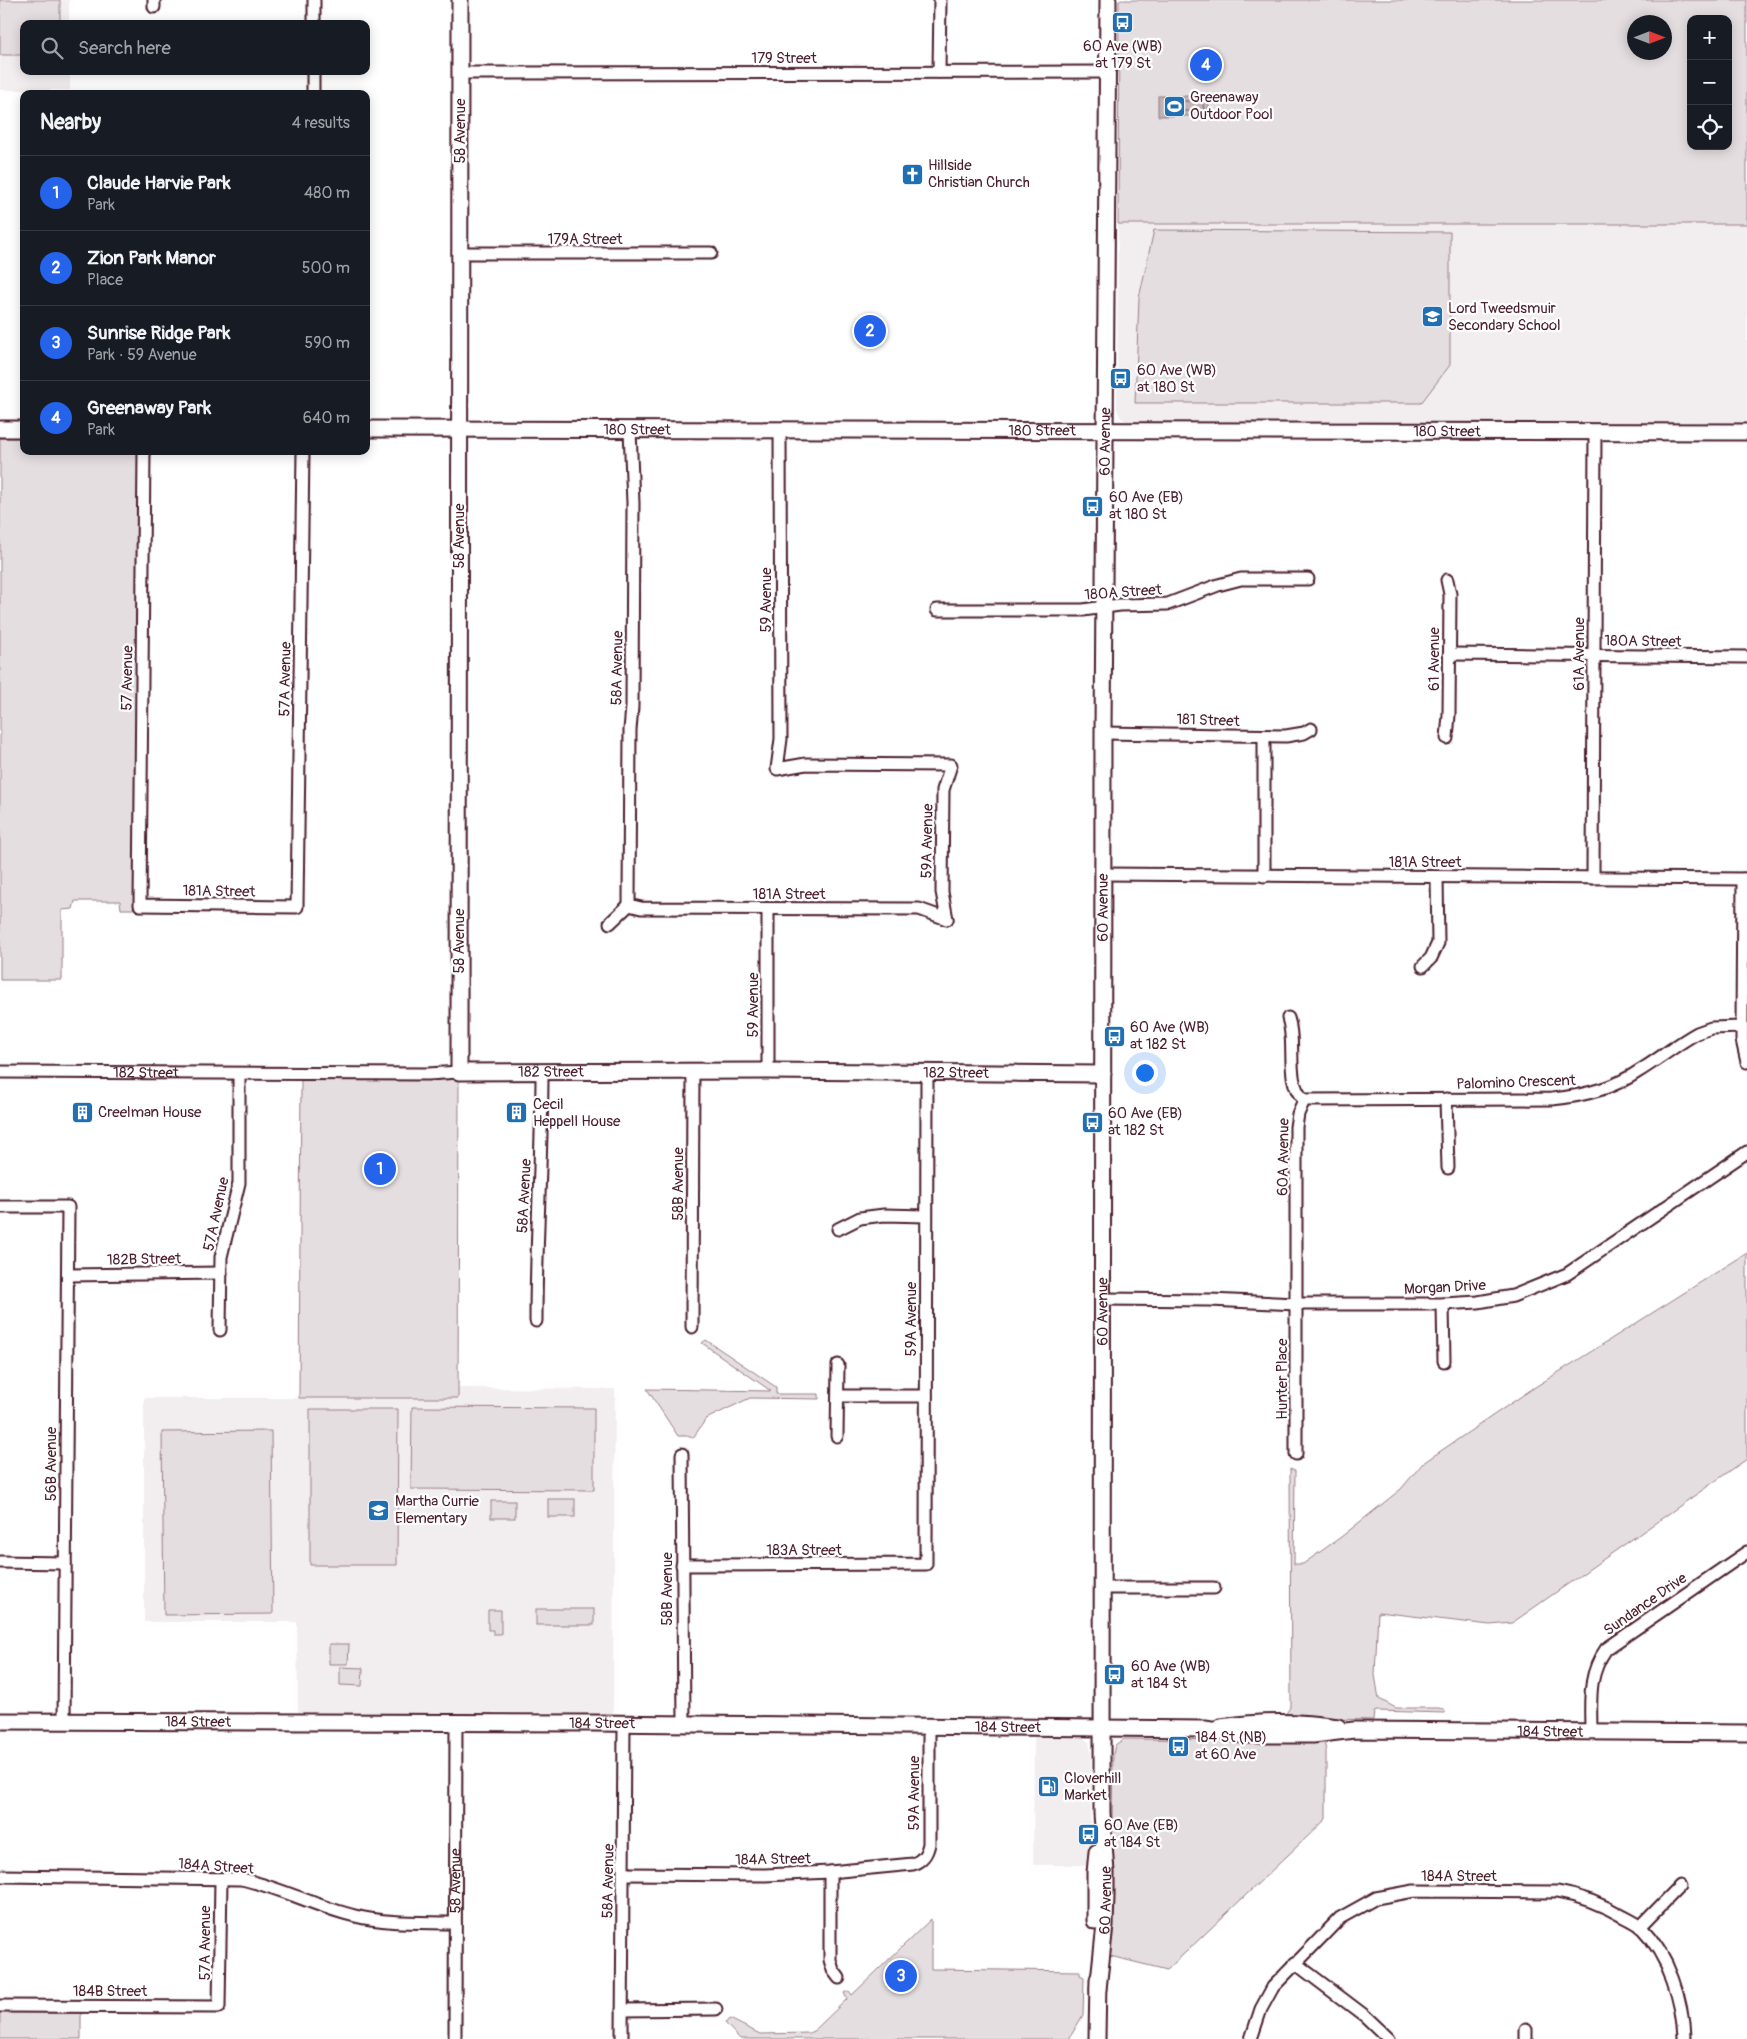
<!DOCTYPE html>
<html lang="en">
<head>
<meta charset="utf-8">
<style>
	body { margin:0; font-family:Pangolin,sans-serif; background:#20242c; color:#f1f3f6 }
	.controls { position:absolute; right:15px; top:15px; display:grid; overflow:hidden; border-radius:10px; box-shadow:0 2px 12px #0003 }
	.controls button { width:45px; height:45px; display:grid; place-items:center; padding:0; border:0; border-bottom:1px solid #363941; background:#171b24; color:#f1f3f6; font:25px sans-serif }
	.compass { position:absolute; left:1627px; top:15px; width:45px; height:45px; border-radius:50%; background:#171b24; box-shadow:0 2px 12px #0003; rotate:90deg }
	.you { position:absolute; left:1144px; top:1072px; width:18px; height:18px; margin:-12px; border:4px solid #fff; border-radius:50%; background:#1a73e8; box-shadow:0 0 0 8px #1a73e833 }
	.badge { display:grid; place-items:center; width:32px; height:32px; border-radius:50%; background:#2563eb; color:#fff; font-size:16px; font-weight:700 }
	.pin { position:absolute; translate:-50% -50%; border:2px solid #fff; box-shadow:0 1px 5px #0006 }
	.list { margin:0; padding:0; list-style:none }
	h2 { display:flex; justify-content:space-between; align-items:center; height:65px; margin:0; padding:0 20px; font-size:21px }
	h2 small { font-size:16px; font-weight:400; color:#9ea1a6 }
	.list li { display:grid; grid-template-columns:32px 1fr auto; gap:15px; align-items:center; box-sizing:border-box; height:75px; padding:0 20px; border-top:1px solid #363941 }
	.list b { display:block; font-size:19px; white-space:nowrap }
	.list p { margin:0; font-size:16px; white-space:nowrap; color:#9ea1a6 }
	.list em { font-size:16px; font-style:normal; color:#9ea1a6 }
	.icon { flex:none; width:28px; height:28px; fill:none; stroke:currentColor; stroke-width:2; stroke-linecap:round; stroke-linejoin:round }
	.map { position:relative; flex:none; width:1747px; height:2039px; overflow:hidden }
	.search { position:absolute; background:#171b24; box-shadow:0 2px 12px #0003; left:20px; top:20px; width:350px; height:55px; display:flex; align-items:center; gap:12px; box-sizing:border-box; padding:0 18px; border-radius:10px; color:#9ea1a6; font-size:19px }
	.panel { position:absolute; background:#171b24; box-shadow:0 2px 12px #0003; left:20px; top:90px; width:350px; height:365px; border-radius:10px }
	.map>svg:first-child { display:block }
	.built { fill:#f2eeef }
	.green { fill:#e5dee0; stroke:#987e86; fill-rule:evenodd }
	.water { fill:#c1b3b6; stroke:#91787e }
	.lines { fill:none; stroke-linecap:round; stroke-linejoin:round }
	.shore { stroke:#7a5a63; stroke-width:1 }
	.street-casing { stroke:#4a1f2b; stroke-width:15 }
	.secondary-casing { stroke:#4a1f2b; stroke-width:19 }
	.street { stroke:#fff; stroke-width:11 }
	.secondary { stroke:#fff; stroke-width:15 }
	.labels { text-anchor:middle; stroke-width:4.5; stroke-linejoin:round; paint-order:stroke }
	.poi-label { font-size:15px; fill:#4a1f2b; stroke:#fff; text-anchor:start }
	.street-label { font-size:15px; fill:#4a1f2b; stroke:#fff }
</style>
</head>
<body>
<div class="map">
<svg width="1747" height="2039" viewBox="0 0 1747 2039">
	<rect width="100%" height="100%" fill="#fff"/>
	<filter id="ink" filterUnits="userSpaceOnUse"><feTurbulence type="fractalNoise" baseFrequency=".02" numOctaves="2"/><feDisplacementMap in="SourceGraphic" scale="10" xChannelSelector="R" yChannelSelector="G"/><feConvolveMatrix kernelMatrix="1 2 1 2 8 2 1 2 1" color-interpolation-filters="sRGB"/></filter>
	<g filter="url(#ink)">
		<g class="built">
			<polygon points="0,0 69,0 69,24 24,24 24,71 70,71 70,90 0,90"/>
			<polygon points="1118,224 1747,224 1747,423 1126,421 1120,417 1117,409"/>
			<polygon points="458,1388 615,1389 613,1716 574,1716 570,1713 493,1712 487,1716 298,1715 297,1622 144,1622 144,1398 458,1398"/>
			<polygon points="1034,1737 1081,1737 1089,1742 1091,1751 1090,1865 1033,1865"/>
		</g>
		<g class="green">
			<polygon points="0,0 60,0 60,24 24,24 24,55 0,55"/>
			<path d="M1119 0H1747V224H1118ZM1691 19H1728V146H1691ZM1634 22H1664V52H1634Z"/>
			<polygon points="1154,230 1450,232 1450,365 1421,403 1135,403 1139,298"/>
			<polygon points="0,438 24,438 24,451 141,451 136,904 133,909 121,909 120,901 75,901 73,909 62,910 62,980 0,980"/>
			<polygon points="459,1077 458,1398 299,1398 301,1079 426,1079"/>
			<polygon points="1747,1253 1747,1459 1512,1623 1490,1625 1378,1612 1375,1675 1379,1699 1396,1708 1439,1708 1445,1711 1444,1713 1377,1711 1374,1712 1373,1720 1283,1718 1291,1706 1290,1469 1295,1471 1294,1564 1303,1564 1341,1537 1401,1489 1423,1463 1532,1389"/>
			<polygon points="706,1340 776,1387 776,1394 819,1394 819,1399 750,1398 706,1419 693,1438 687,1436 678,1436 647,1389 771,1391 702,1343"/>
			<polygon points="412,1407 594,1408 594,1490 411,1489"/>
			<polygon points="310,1409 398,1409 397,1565 310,1565"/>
			<polygon points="271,1431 273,1614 164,1615 162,1432"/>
			<rect x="548" y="1499" width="27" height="18"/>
			<rect x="491" y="1501" width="24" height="17"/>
			<rect x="536" y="1609" width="58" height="16"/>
			<polygon points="488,1610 501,1610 501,1634 493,1634 493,1630 488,1630"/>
			<polygon points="329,1644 349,1644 348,1664 329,1664"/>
			<polygon points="340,1667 363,1668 362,1686 340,1685"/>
			<polygon points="1124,1739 1324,1741 1326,1751 1326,1819 1167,1970 1110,1956 1113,1754 1115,1745"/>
			<polygon points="931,1919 931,1969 1080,1971 1080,1975 1084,1977 1083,2015 1069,2039 740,2039 725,2023 730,2019 760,2034 809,2033 815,2030 847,1999 844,1993 849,1991 852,1995"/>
			<polygon points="9,2012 81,2012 81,2039 0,2039 0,2013"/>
		</g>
		<rect class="water" x="1158" y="96" width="51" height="20"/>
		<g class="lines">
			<polygon class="shore" points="1165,101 1202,101 1204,109 1202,111 1165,111 1163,104"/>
			<defs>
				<g id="street">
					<polyline points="154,7 154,0"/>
					<polyline points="314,24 314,0"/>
					<polyline points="939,72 940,0"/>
					<polyline points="460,73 1108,72"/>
					<polyline points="313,94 313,71"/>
					<polyline points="459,253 711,253"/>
					<polyline points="780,431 781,739 777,769 806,764 951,765 943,790 942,892 947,919"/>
					<polyline points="144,451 140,905 297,907 303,451"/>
					<polyline points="937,610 1083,610 1120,605 1168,604 1218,585 1241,579 1308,579"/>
					<polyline points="1449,654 1747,657"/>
					<polyline points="1103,733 1286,736 1304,733 1311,729"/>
					<polyline points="1447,738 1449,715 1450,594 1447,580"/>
					<polyline points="1103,874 1747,879"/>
					<polyline points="1264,876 1264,736"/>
					<polyline points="1593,878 1595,432"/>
					<polyline points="1743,879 1742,1027 1742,1040 1747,1062"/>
					<polyline points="629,905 630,730 632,707 633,503 630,430"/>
					<polyline points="629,905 641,908 919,909 947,919"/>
					<polyline points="610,923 629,905"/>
					<polyline points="1423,966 1431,958 1438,943 1437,877"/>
					<path d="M1288 1018C1297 1044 1284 1081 1304 1100"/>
					<polyline points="768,1071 768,909"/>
					<path id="s1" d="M0 1072 428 1074 459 1072"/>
					<polyline points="1446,1099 1448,1168"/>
					<path d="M1304 1100 1552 1099C1583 1096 1613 1089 1639 1071 1659 1059 1677 1044 1697 1033L1711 1028 1742 1027"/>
					<polyline points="0,1207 68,1207 64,1722"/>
					<polyline points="838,1229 860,1218 884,1215 926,1216"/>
					<polyline points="68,1275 221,1273"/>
					<polyline points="1102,1299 1210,1300 1297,1304 1443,1304 1478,1302 1513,1296 1567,1274 1747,1152"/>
					<polyline points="1443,1304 1444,1361"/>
					<path d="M536 1321C536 1238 542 1155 542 1072"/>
					<polyline points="692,1327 693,1071"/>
					<polyline points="220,1330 221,1257 239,1183 239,1074"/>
					<polyline points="838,1396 926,1396"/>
					<polyline points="837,1436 838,1365"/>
					<polyline points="682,1454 684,1724"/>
					<polyline points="1296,1454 1296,1127 1298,1114 1304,1100"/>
					<polyline points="0,1562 65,1563"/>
					<polyline points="682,1565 926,1564 927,1073"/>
					<polyline points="1103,1588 1214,1588"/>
					<path d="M1591 1732C1591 1701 1587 1676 1606 1649L1747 1552"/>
					<polyline points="830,1872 830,1960 833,1970 839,1978"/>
					<path d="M623 1874 765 1875 830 1872 913 1864C923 1860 927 1854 929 1844V1726"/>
					<path d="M0 1876 241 1879C280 1887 316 1907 355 1916 387 1924 422 1922 455 1923"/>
					<polyline points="1640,1927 1680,1886"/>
					<polyline points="1295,1963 1365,2016 1389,2039"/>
					<polyline points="0,2006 219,2007 221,1879"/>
					<polyline points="622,2010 716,2009"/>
					<polyline points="1526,2029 1526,2039"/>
					<path id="s2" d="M455 2039 456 1723"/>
					<polyline points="622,2039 624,1724"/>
					<path d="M1251 2039 1261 2009 1273 1987 1340 1918 1376 1898 1414 1891 1557 1892C1582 1896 1602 1904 1624 1917 1630 1920 1636 1923 1641 1927 1669 1956 1683 2000 1684 2039"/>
				</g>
				<g id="secondary">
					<path id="s3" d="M460 0 459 1072 768 1071 1103 1074"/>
					<polyline points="0,429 24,429"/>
					<path id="s4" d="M366 429 1747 432"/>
					<path id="s5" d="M0 1721 593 1723 1102 1728 1205 1729 1243 1735H1313L1354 1730 1747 1733"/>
					<path d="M1221 1727C1259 1721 1300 1721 1338 1727"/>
					<polyline points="1095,1921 1095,1873 1097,1852"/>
					<path id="s6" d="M1098 1989 1105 1925 1106 1896V1873L1102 1813 1103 733 1108 0"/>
					<polyline points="1097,2039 1098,1979"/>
				</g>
			</defs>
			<use href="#street" class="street-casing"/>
			<use href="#secondary" class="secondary-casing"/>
			<use href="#street" class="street"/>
			<use href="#secondary" class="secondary"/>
		</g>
	</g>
	<defs>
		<symbol id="bus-square" viewBox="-11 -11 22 22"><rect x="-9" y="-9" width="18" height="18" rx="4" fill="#1f6fb2" stroke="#fff"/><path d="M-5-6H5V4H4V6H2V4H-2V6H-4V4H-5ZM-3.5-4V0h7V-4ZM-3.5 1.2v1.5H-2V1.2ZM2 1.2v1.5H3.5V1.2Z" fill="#fff"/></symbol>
		<symbol id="stadium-square" viewBox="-11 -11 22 22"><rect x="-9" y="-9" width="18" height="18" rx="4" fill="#1f6fb2" stroke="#fff"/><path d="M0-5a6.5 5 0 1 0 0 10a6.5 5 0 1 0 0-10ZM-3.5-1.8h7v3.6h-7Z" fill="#fff"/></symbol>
		<symbol id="church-square" viewBox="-11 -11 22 22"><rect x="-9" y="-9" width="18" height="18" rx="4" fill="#1f6fb2" stroke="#fff"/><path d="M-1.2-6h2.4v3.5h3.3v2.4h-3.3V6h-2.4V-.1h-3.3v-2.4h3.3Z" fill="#fff"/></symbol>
		<symbol id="school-square" viewBox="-11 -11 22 22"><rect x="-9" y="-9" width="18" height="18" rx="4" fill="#1f6fb2" stroke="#fff"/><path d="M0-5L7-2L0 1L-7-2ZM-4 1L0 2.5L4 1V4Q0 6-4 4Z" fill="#fff"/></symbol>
		<symbol id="building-square" viewBox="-11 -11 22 22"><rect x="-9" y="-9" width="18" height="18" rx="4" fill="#1f6fb2" stroke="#fff"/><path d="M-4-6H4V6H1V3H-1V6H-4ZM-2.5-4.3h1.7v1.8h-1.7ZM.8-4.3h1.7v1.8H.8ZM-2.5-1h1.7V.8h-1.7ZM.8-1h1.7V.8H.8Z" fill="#fff"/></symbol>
		<symbol id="fuel-square" viewBox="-11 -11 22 22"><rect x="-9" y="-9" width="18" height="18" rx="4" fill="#1f6fb2" stroke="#fff"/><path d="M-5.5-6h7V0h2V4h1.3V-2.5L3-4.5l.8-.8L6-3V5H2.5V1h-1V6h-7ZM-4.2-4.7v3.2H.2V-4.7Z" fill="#fff"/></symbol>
	</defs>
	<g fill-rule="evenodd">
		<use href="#bus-square" x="1110" y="10" width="25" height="25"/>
		<use href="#stadium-square" x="1162" y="94" width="25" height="25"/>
		<use href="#church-square" x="900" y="162" width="25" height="25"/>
		<use href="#school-square" x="1420" y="304" width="25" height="25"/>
		<use href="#bus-square" x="1108" y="366" width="25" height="25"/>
		<use href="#bus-square" x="1080" y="494" width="25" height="25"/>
		<use href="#bus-square" x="1102" y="1024" width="25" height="25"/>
		<use href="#building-square" x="70" y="1100" width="25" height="25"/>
		<use href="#building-square" x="504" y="1100" width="25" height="25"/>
		<use href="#bus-square" x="1080" y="1110" width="25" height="25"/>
		<use href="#school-square" x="366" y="1498" width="25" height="25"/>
		<use href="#bus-square" x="1102" y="1662" width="25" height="25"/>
		<use href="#bus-square" x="1166" y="1734" width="25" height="25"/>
		<use href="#fuel-square" x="1036" y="1774" width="25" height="25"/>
		<use href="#bus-square" x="1076" y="1822" width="25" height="25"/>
	</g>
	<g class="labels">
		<g class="poi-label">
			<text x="1123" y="51" text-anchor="middle">60 Ave (WB)<tspan x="1123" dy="17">at 179 St</tspan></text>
			<text x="1190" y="102">Greenaway<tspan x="1190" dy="17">Outdoor Pool</tspan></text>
			<text x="928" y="170">Hillside<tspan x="928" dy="17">Christian Church</tspan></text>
			<text x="1448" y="313">Lord Tweedsmuir<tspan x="1448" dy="17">Secondary School</tspan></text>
			<text x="1137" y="375">60 Ave (WB)<tspan x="1137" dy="17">at 180 St</tspan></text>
			<text x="1109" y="502">60 Ave (EB)<tspan x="1109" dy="17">at 180 St</tspan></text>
			<text x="1130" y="1032">60 Ave (WB)<tspan x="1130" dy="17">at 182 St</tspan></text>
			<text x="533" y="1109">Cecil<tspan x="533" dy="17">Heppell House</tspan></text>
			<text x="98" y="1117">Creelman House</text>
			<text x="1108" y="1118">60 Ave (EB)<tspan x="1108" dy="17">at 182 St</tspan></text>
			<text x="395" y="1506">Martha Currie<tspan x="395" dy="17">Elementary</tspan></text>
			<text x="1131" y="1671">60 Ave (WB)<tspan x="1131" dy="17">at 184 St</tspan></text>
			<text x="1195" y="1742">184 St (NB)<tspan x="1195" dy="17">at 60 Ave</tspan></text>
			<text x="1064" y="1783">Cloverhill<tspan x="1064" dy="17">Market</tspan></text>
			<text x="1104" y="1830">60 Ave (EB)<tspan x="1104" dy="17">at 184 St</tspan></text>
		</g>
		<g class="street-label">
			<text x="784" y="63">179 Street</text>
			<text transform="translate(460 131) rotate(-90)" y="5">58 Avenue</text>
			<text x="585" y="244">179A Street</text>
			<text dy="5" stroke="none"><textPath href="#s4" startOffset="271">180 Street</textPath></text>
			<text dy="5" stroke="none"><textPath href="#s4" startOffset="676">180 Street</textPath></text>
			<text dy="5" stroke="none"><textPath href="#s4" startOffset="1081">180 Street</textPath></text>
			<text dy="5" stroke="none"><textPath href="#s6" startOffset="1548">60 Avenue</textPath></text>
			<text transform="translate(459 536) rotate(-90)" y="5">58 Avenue</text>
			<text transform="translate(1123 592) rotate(-4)" y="5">180A Street</text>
			<text transform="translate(766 600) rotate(-90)" y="5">59 Avenue</text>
			<text transform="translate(1643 641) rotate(1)" y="5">180A Street</text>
			<text transform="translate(1579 654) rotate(-90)" y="5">61A Avenue</text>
			<text transform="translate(1434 659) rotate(-90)" y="5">61 Avenue</text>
			<text transform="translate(617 668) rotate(-89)" y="5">58A Avenue</text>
			<text transform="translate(127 678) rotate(-89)" y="5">57 Avenue</text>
			<text transform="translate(285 679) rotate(-89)" y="5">57A Avenue</text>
			<text transform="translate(1208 720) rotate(2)" y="5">181 Street</text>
			<text transform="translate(927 841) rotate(-89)" y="5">59A Avenue</text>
			<text x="1425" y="867">181A Street</text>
			<text transform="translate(219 891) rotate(1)" y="5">181A Street</text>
			<text x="789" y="899">181A Street</text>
			<text dy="5" stroke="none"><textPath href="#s6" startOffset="1082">60 Avenue</textPath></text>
			<text transform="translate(459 941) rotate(-90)" y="5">58 Avenue</text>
			<text transform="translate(753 1005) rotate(-90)" y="5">59 Avenue</text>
			<text dy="5" stroke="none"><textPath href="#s3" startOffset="1164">182 Street</textPath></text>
			<text dy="5" stroke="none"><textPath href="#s3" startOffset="1569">182 Street</textPath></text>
			<text dy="5" stroke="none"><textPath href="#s1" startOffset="146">182 Street</textPath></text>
			<text transform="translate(1516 1082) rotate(-2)" y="5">Palomino Crescent</text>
			<text transform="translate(1283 1157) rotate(-89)" y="5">60A Avenue</text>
			<text transform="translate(678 1184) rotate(-90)" y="5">58B Avenue</text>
			<text transform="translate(524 1196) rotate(-87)" y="5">58A Avenue</text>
			<text transform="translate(216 1214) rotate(-78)" y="5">57A Avenue</text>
			<text transform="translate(144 1259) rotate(-1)" y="5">182B Street</text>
			<text transform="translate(1445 1287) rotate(-3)" y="5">Morgan Drive</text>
			<text dy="5" stroke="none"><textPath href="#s6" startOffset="678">60 Avenue</textPath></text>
			<text transform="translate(911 1319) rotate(-90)" y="5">59A Avenue</text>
			<text transform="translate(1282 1379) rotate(-90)" y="5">Hunter Place</text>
			<text transform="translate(51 1464) rotate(-90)" y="5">56B Avenue</text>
			<text x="804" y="1555">183A Street</text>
			<text transform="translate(667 1589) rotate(-90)" y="5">58B Avenue</text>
			<text transform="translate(1645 1604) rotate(-35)" y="5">Sundance Drive</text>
			<text dy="5" stroke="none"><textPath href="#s5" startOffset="198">184 Street</textPath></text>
			<text dy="5" stroke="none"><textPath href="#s5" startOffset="602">184 Street</textPath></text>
			<text dy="5" stroke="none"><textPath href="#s5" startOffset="1008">184 Street</textPath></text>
			<text dy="5" stroke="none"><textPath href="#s5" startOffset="1551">184 Street</textPath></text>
			<text transform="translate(914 1793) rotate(-90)" y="5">59A Avenue</text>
			<text transform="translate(773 1859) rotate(-1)" y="5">184A Street</text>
			<text transform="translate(216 1866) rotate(4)" y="5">184A Street</text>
			<text x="1459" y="1881">184A Street</text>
			<text dy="5" stroke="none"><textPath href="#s2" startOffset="158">58 Avenue</textPath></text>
			<text transform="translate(608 1881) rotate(-89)" y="5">58A Avenue</text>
			<text dy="5" stroke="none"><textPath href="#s6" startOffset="89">60 Avenue</textPath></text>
			<text transform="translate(205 1943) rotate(-90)" y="5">57A Avenue</text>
			<text x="110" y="1996">184B Street</text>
		</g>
	</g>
</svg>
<div class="controls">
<button>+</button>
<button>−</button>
<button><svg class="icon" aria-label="locate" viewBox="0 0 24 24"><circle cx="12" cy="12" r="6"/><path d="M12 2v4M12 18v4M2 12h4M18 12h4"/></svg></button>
</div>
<svg class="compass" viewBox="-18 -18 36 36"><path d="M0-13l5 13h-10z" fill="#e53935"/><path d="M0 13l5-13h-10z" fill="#9ea1a6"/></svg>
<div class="you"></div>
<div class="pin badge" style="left:380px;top:1169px">1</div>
<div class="pin badge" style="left:870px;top:331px">2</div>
<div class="pin badge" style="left:901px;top:1976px">3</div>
<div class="pin badge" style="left:1206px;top:65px">4</div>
<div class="search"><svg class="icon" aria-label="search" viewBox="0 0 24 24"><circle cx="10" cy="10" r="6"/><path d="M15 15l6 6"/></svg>Search here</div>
<section class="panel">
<h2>Nearby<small>4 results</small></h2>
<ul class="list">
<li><span class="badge">1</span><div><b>Claude Harvie Park</b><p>Park</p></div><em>480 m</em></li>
<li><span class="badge">2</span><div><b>Zion Park Manor</b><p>Place</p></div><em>500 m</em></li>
<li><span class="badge">3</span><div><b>Sunrise Ridge Park</b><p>Park · 59 Avenue</p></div><em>590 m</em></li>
<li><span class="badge">4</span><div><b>Greenaway Park</b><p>Park</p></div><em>640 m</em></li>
</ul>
</section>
</div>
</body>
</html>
